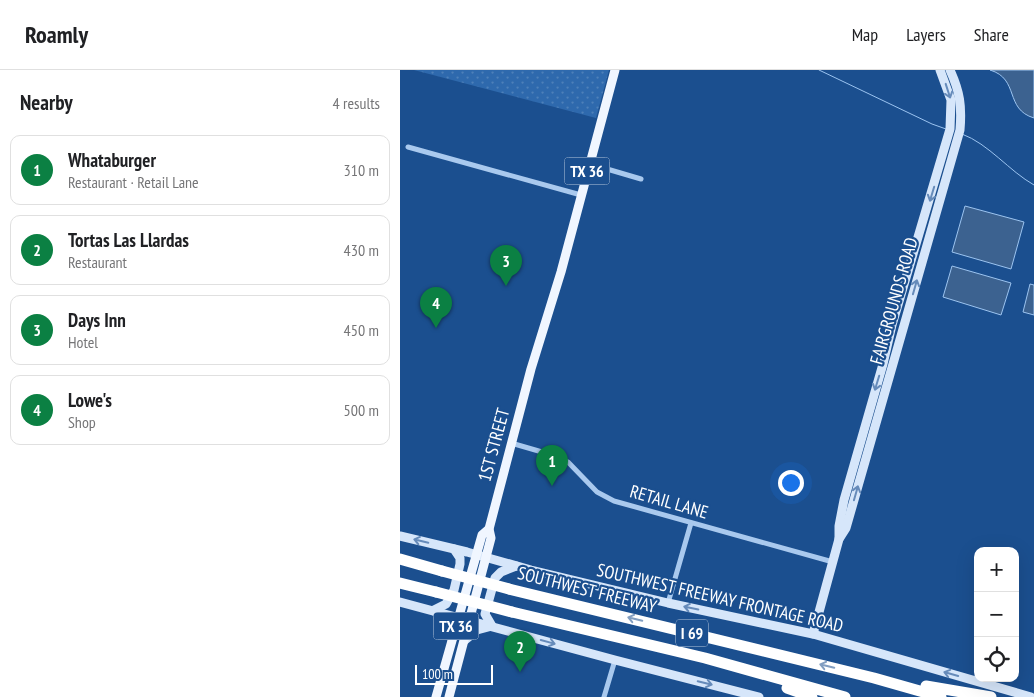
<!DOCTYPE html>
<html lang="en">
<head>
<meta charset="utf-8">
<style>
	body { margin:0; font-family:"PT Sans Narrow",sans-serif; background:#f6f6f6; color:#202124 }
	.controls { position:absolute; right:15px; bottom:15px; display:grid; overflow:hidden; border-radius:10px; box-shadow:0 5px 20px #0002 }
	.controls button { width:45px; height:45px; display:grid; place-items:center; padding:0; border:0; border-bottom:1px solid #e0e0e0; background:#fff; color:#202124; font:25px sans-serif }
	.scale { position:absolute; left:15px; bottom:12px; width:78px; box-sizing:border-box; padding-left:5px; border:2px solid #fff; border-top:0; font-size:14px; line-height:18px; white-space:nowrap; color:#fff; -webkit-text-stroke:4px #1b4f8f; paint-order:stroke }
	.you { position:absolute; left:390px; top:412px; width:18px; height:18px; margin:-12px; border:4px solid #fff; border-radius:50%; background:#1a73e8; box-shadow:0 0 0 8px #1a73e833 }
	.badge { display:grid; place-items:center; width:32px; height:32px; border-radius:50%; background:#0b8043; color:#fff; font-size:16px; font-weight:700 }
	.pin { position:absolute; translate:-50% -41px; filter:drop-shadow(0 1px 2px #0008) }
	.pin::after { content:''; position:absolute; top:26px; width:18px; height:15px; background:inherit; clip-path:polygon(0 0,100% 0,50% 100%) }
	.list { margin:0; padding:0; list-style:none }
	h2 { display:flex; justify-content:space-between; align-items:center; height:65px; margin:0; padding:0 20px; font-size:21px }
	h2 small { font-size:16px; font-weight:400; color:#757577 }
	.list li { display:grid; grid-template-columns:32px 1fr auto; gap:15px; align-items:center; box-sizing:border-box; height:70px; margin:0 10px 10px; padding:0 10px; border:1px solid #e0e0e0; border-radius:10px }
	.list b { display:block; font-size:19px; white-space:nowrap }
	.list p { margin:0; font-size:16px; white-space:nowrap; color:#757577 }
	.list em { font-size:16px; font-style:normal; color:#757577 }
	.icon { flex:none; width:28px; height:28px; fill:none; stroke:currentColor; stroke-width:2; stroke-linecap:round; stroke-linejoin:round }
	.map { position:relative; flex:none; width:634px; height:627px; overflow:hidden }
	header { display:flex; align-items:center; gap:30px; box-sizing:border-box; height:70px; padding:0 25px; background:#fff; border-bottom:1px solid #e0e0e0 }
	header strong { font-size:24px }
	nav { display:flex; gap:28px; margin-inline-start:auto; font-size:18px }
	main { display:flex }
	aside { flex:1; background:#fff }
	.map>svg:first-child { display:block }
	.grass { fill:url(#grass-dots) }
	.water { fill:#3c6290; stroke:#9cc4f0 }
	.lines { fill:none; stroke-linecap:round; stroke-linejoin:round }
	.stream { stroke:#9cc4f0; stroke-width:1 }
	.street { stroke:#a9c9ee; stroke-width:5 }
	.secondary { stroke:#d6e6fa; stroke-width:9 }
	.primary { stroke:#f0f6ff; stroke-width:9 }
	.highway { stroke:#fff; stroke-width:11 }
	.highway-bridge { stroke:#fff; stroke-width:11 }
	.oneway { stroke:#668bba }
	.oneway2 { stroke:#829ec1 }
	.labels { text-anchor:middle; stroke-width:4.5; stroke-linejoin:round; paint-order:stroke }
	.shield { fill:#1b4f8f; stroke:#bbcadd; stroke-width:1 }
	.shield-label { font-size:16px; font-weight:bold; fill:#fff }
	.street-label { font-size:18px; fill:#fff; stroke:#1b4f8f }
</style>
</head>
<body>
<header>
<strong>Roamly</strong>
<nav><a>Map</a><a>Layers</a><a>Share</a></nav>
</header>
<main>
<aside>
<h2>Nearby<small>4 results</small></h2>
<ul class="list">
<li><span class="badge">1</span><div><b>Whataburger</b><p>Restaurant · Retail Lane</p></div><em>310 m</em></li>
<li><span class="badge">2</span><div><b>Tortas Las Llardas</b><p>Restaurant</p></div><em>430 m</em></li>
<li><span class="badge">3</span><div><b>Days Inn</b><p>Hotel</p></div><em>450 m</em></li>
<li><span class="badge">4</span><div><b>Lowe's</b><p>Shop</p></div><em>500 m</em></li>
</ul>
</aside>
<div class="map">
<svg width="634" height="627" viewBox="0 0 634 627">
	<defs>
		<pattern id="grass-dots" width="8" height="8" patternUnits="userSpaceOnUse" patternTransform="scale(1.25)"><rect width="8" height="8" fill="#2e69ad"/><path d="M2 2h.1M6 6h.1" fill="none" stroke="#4d80b9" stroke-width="1.8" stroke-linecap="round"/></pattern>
	</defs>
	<rect width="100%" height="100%" fill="#1b4f8f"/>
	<polygon class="grass" points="14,0 209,0 196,48"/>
	<g class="water">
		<path d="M590 0H634V48C604 39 620 9 590 0Z"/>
		<polygon points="565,136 624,152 611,199 552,182"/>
		<polygon points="552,196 611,213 601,245 543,227"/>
		<polygon points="630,214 634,215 634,245 623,242"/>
	</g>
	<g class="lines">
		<g class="stream">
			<polyline points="419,0 532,54 546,59"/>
			<path d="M562 64C589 74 609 101 634 115"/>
		</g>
		<g class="street">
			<polyline points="8,77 181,125"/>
			<polyline points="190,94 241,109"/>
			<polyline points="111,373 149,384 168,392 197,422 214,431 433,492"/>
			<polyline points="268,533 291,453"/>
			<polyline points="204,627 215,590"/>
		</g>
		<g class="secondary">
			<polyline points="0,466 67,482 131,500 268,533 413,564 631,627"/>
			<polyline points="439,469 439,456 444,430 483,294 492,255 550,59 551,30 540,0"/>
			<polyline points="0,532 215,590 359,627"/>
			<path d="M413 564 439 469 446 458 560 60C562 36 560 22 550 0"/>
			<polyline points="52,569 46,555 34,540 46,534 54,520 60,494 60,488 54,479"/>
			<polyline points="65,570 77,560 92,556 85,544 95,508 101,502 116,496"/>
		</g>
		<g class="primary">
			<polyline points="36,627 82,465 89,459"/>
			<polyline points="49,627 91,468 89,459 131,299 161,202 215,0"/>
		</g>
		<g class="highway">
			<polyline points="0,489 42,501"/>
			<polyline points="0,513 36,522"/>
			<polyline points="109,519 474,608 541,627"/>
			<polyline points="112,542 305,588 445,627"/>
			<polyline points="526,616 591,627"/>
			<polyline points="387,618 412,627"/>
		</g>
		<g class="highway-bridge">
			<polyline points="42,501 109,519"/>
			<polyline points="36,522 112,542"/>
		</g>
	</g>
	<defs><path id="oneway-shaft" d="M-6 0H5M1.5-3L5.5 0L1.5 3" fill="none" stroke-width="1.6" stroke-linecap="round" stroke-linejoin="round" transform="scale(1.25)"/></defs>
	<g class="oneway">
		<use href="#oneway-shaft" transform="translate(548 21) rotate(72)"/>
		<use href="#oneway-shaft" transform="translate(532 124) rotate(107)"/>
		<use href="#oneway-shaft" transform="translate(515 217) rotate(-74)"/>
		<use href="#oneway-shaft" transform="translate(477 313) rotate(107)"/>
		<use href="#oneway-shaft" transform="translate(456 423) rotate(-74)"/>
		<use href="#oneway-shaft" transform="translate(21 471) rotate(-167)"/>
		<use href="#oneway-shaft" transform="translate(291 538) rotate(-168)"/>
		<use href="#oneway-shaft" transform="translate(148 572) rotate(15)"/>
		<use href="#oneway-shaft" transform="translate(551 604) rotate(-164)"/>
		<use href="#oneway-shaft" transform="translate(305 613) rotate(14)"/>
	</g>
	<g class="oneway2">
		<use href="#oneway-shaft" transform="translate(235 549) rotate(-166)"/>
		<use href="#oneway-shaft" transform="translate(427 596) rotate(-166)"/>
	</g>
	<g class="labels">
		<g class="shield">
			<rect x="164.5" y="87.5" width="45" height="27" rx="4"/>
			<rect x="33.5" y="542.5" width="45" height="27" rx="4"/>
			<rect x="276" y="549.5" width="32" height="27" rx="4"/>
		</g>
		<g class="shield-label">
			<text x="187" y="107">TX 36</text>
			<text x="56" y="562">TX 36</text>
			<text x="292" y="569">I 69</text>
		</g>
		<g class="street-label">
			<text transform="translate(494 231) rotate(-74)" y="6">FAIRGROUNDS ROAD</text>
			<text transform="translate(94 375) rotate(-75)" y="6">1ST STREET</text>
			<text transform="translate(269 432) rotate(16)" y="6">RETAIL LANE</text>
			<text transform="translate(187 520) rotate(14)" y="6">SOUTHWEST FREEWAY</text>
			<text transform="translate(320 528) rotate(13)" y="6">SOUTHWEST FREEWAY FRONTAGE ROAD</text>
		</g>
	</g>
</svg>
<div class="controls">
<button>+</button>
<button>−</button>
<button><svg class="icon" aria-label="locate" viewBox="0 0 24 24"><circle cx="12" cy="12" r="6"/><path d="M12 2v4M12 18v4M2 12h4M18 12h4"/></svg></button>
</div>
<div class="scale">100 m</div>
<div class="you"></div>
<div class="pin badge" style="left:152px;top:416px">1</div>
<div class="pin badge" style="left:120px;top:602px">2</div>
<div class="pin badge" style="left:106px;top:216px">3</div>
<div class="pin badge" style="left:36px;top:258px">4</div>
</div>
</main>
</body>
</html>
